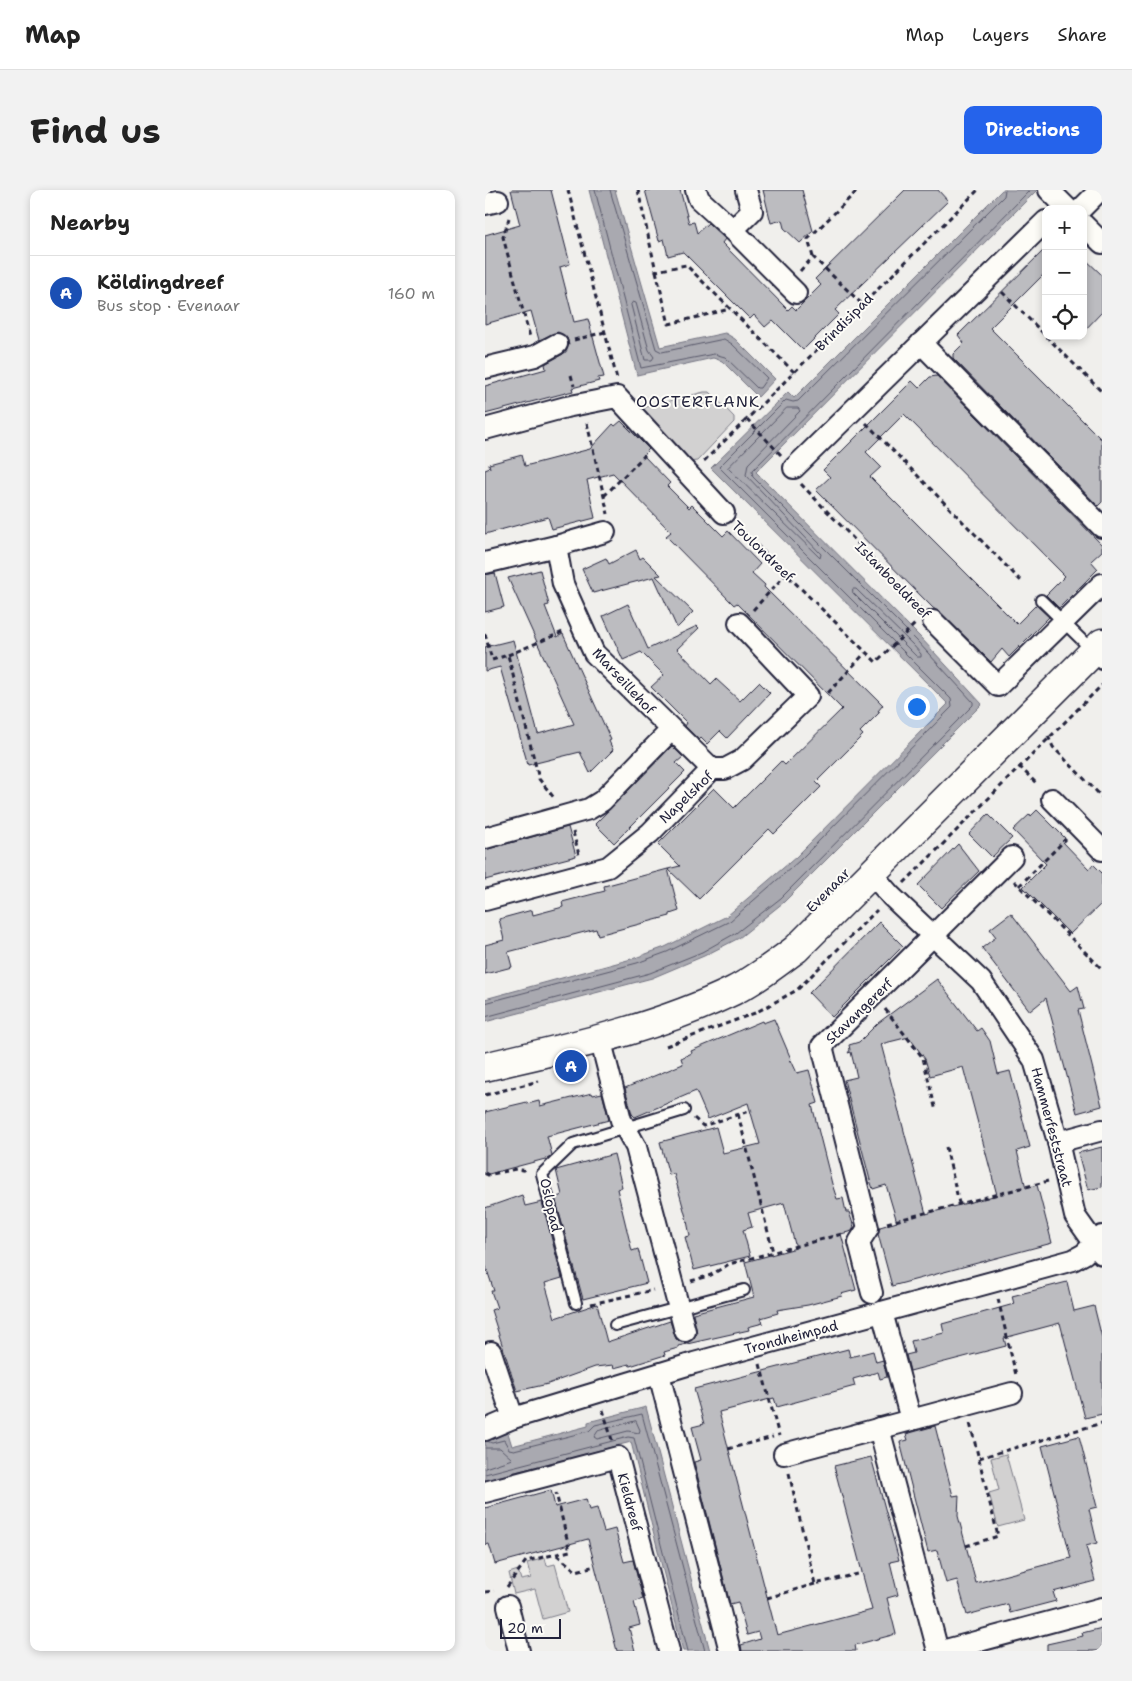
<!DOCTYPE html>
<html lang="en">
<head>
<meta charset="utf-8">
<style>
	body { margin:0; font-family:"Shantell Sans",sans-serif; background:#f2f2f2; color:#222 }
	.controls { position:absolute; right:15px; top:15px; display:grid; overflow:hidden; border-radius:10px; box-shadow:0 2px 8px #0003 }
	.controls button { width:45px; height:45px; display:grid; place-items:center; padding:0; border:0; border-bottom:1px solid #e0e0e0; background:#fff; color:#222; font:25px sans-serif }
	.scale { position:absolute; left:15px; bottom:12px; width:61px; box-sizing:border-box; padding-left:5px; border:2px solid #22223b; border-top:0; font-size:14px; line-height:18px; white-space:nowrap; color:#22223b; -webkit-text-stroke:4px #fdfcf7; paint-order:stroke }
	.you { position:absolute; left:431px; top:516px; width:18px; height:18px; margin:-12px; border:4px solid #fff; border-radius:50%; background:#1a73e8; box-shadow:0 0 0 8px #1a73e833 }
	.badge { display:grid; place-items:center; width:32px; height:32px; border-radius:50%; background:#2563eb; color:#fff; font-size:16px; font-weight:700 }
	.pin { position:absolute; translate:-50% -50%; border:2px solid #fff; box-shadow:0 1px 5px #0006 }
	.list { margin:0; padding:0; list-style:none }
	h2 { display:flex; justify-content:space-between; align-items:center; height:65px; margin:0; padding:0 20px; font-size:21px }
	h2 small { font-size:16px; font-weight:400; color:#767676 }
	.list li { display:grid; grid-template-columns:32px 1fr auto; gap:15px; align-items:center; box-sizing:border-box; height:75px; padding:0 20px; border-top:1px solid #e0e0e0 }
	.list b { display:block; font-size:19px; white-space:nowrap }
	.list p { margin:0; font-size:16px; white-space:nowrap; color:#767676 }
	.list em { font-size:16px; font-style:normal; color:#767676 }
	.icon { flex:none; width:28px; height:28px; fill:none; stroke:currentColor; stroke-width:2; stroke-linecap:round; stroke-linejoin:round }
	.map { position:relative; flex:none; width:617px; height:1461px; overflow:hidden; border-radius:10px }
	header { display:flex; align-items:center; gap:30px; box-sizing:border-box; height:70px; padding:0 25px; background:#fff; border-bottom:1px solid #e0e0e0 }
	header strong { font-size:24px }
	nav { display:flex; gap:28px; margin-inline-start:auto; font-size:18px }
	.intro { display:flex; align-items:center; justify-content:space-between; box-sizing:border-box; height:120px; padding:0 30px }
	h1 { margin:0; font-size:35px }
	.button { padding:12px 22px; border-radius:10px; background:#2563eb; color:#fff; font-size:18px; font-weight:700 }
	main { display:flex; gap:30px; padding:0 30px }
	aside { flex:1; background:#fff; border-radius:10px; box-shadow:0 2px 8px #0003 }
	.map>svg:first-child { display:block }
	.green { fill:#d2d1d1; stroke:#7a7a86 }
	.water { fill:#a9a9b0; stroke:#737381 }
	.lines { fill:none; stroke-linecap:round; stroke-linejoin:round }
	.shore { stroke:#58586a; stroke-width:1 }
	.building { fill:#bcbcc0; stroke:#22223b; fill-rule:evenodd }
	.lane-casing { stroke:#22223b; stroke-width:14 }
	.street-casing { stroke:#22223b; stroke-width:24 }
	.secondary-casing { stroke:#22223b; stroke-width:31 }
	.path { stroke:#22223b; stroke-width:3; stroke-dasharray:5 4; stroke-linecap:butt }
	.lane { stroke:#fdfcf7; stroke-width:10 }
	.street { stroke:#fdfcf7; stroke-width:20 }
	.secondary { stroke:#fdfcf7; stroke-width:28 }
	.labels { text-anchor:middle; stroke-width:4; stroke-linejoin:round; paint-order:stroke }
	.street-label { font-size:14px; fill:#22223b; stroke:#fdfcf7 }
	.quarter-label { font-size:16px; letter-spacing:1px; fill:#22223b; stroke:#fdfcf7 }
</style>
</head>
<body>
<header>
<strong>Map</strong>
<nav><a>Map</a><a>Layers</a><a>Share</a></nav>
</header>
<div class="intro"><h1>Find us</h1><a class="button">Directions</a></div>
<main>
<aside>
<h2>Nearby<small></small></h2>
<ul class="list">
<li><span class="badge" style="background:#1a4fb4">A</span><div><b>Köldingdreef</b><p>Bus stop · Evenaar</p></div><em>160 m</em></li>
</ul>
</aside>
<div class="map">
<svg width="617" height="1461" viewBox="0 0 617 1461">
	<rect width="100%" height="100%" fill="#f0efec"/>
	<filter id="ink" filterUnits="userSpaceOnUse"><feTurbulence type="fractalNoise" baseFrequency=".02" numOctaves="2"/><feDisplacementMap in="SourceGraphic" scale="10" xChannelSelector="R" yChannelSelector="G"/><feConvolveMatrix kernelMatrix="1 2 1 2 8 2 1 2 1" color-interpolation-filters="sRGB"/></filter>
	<g filter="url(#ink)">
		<g class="green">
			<polygon points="219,202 225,202 249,227 249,232 212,271 204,272 156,224 157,218"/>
			<polygon points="521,1264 539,1330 513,1337 504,1303 514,1300 506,1268"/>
			<polygon points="60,1368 62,1376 70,1374 83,1422 58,1429 50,1399 29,1404 24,1383 33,1380 36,1390 46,1388 42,1373"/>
		</g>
		<g class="water">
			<polygon points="104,0 130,0 175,157 240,143 250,149 290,189 273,207 237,171 228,168 152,185"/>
			<polygon points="517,0 552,0 271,282 436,448 497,514 299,712 254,748 219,766 167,788 0,832 0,809 150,768 180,757 242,726 311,667 463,514 226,278 303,202 309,208"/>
			<polygon points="161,1217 225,1461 198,1461 146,1252 0,1290 0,1231 6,1248 23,1243 27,1256 103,1236 103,1232"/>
		</g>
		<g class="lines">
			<g class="shore">
				<polyline points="110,0 156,178 229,164 240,167 272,198 275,198 282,188 247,154 239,149 177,162 171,159 125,0"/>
				<polygon points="148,112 151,113 164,160 169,167 167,170 160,170 146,115"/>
				<polygon points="302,218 313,218 315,221 263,274 261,285 336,364 335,368 243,278"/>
				<polygon points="368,399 371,399 428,455 436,464 436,467 432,467 368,403"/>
				<polyline points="0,813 152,773 182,762 245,731 314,671 467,517 466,509 234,277 301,210 308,212 313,211 519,6 520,0"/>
				<polyline points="0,827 165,783 217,762 251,743 296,708 488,515 488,512 432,451 268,287 267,281 545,0"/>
				<polygon points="151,1231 155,1240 154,1243 143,1241 112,1249 109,1247 113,1241"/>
				<polyline points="2,1251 7,1253 19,1250 24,1259 29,1260 104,1241 110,1235 157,1224 220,1461"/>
				<polyline points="0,1258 15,1258 27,1269 0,1278"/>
				<polyline points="0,1284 143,1247 149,1248 203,1461"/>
			</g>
		</g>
		<g class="building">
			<polygon points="26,0 66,0 85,74 75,77 89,132 103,129 119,187 113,188 114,191 87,198 88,201 0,224 0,196 61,179 60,174 78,164 84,155 82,148 73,142 54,150 46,121 0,134 0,45 35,35"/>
			<polygon points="160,0 195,0 204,33 209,32 212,43 223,33 240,49 237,53 303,120 307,116 311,120 336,95 330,89 420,0 453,0 463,11 350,120 354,124 318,160 288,130 280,137 269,125 265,129 198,62 183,66 179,49 174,51"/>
			<polygon points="278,0 317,0 328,41 315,53 299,38 297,30 286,33"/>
			<polygon points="561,58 561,82 505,138 617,250 617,312 613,316 468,168 468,164 479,153 473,145"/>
			<polygon points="598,67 617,85 617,122 598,142"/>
			<polygon points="452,186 617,355 617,361 606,371 613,379 574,418 561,405 580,386 419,224 381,262 396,277 385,287 532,434 551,415 564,427 524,467 517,459 506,472 456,423 448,418 331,300 345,287 338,280 427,191 434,198 445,187"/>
			<polygon points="136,231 164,259 158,265 185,293 182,296 204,318 207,315 238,346 243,341 275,374 267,383 280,395 279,397 398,515 393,521 395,522 375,542 378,545 331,592 336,597 289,644 284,639 214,709 183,679 195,676 173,654 229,598 249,618 296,571 300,575 357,519 252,413 249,415 181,346 186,342 128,283 102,290 110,328 67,339 63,327 0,344 0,280 5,278 4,274 37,265 40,276 105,259 128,234 130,236"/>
			<polygon points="151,360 155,369 158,367 176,385 171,386 208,422 192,438 169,387 108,403 97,379 121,368 124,374"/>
			<polygon points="55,380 64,415 60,416 72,447 78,444 126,550 124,551 128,560 105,583 95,562 43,575 15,477 0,481 0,457 28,450 53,544 89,534 23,388"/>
			<polygon points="10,383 19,417 0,422 0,385"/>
			<polygon points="143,414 163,459 212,436 214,438 192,459 226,494 231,489 255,511 274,492 285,503 242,548 235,541 222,554 216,548 214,550 200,536 202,533 166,497 179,485 156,462 138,470 118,426"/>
			<polygon points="187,556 198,567 191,573 200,582 129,653 110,634"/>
			<polygon points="552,620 580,648 577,651 604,679 608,674 617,683 617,713 585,744 538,697 561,674 528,640 545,624 546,626"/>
			<polygon points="503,624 527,648 507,667 484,644"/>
			<polygon points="83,637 91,666 0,690 0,660"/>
			<polygon points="473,654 494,681 456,718 433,695"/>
			<polygon points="183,679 194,721 185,724 185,726 113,745 111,739 23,762 27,777 0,784 0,755 19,750 14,729 47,720 48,725 78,717 77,712 120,701 119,696"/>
			<polygon points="526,723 586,801 593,796 599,819 593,820 617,916 592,923 561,808 545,821 497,758 511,747 505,739"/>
			<polygon points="394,732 418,756 347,827 324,803"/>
			<path d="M452 789 492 841 496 838 505 851 513 884 525 881 545 957 532 961 541 998 552 995 567 1053 407 1096 393 1044 395 1037 412 1032 401 995 388 999 385 990 359 890 372 887 366 862 363 863 365 860 364 855 374 852 393 833ZM424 847 440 869 445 886 478 877 512 1005 441 1024 396 854Z"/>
			<polygon points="289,829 306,869 304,871 306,870 312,883 324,880 333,913 327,915 347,994 352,1009 358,1008 361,1022 364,1022 369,1037 367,1041 356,1044 371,1100 356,1104 357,1106 323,1115 292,1120 293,1123 276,1128 278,1133 263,1137 264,1140 193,1156 193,1158 179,1162 180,1165 145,1176 144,1174 129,1178 128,1175 110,1177 63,1194 32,1201 6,1120 12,1118 6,1101 9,1101 0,1074 0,1018 37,1005 40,1016 57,1012 77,1088 60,1093 70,1128 112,1114 122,1152 185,1131 191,1149 196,1152 204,1152 212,1144 208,1123 269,1107 260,1072 311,1058 299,1013 263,1023 267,1037 258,1040 265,1066 209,1080 200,1047 205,1046 202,1031 189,984 184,985 175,952 231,937 238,963 275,954 263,913 223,929 211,901 150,927 147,924 140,898 198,874 196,868 207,863 206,861 277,831 278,833"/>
			<polygon points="107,903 108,905 117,903 124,930 62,946 67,965 64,968 0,985 0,922 42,912 42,914 54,911 55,916"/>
			<polygon points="617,957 617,997 603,1000 593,963"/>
			<polygon points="129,964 137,997 132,999 147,1061 153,1059 162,1093 98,1109 70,1008 77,1005 71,980"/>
			<polygon points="582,1092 589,1121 609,1116 617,1148 617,1224 600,1228 575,1133 519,1148 521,1156 425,1181 421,1165 429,1163 426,1151 459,1143 457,1134 529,1114 527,1106"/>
			<polygon points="363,1159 365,1167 388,1161 391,1172 398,1170 402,1187 395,1189 393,1182 368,1189 370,1196 292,1217 289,1208 234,1222 292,1445 387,1420 349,1276 386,1267 414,1370 405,1372 413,1405 402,1408 411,1444 370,1455 371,1461 257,1461 256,1455 275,1449 273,1442 262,1445 253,1412 245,1414 209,1272 216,1270 207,1237 219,1234 209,1199"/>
			<polygon points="450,1236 468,1306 474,1305 473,1326 491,1393 586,1368 557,1256 594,1246 612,1317 604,1319 612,1353 601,1356 610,1391 568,1402 571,1411 525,1423 523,1414 482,1425 472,1390 461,1393 452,1360 443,1362 415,1252 423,1250 421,1244"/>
			<polygon points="66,1300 70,1317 101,1309 104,1320 112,1318 119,1342 130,1339 139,1372 148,1370 158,1409 149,1412 155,1435 144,1438 150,1461 132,1461 103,1349 10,1374 4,1354 0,1355 0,1318"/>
			<polygon points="617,1438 617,1461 562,1461 562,1454 598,1446 597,1443"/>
		</g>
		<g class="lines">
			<defs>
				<g id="lane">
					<polyline points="556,410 608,461 617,474"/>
					<polyline points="91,1113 57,984 88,954 199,920"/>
					<polyline points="130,1135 259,1100"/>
				</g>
				<g id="street">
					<polyline points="211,0 214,9 248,40"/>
					<polyline points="261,0 267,21 248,40 311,103"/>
					<polyline points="564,0 583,19"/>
					<polyline points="0,14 13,11"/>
					<polyline points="596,19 615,0"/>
					<polyline points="598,34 617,53"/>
					<polyline points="436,153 617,337"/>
					<polyline points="0,178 50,166 72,154"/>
					<polyline points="0,239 81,217 132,207 239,323"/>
					<polyline points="309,278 561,31"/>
					<polyline points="71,356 120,342"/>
					<polyline points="0,373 71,356 78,394 109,463 227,579"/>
					<polyline points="448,431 513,496 617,394"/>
					<polyline points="567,609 617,660"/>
					<polyline points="0,648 104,619 117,611 186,540"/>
					<polyline points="386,683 406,706 496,791 549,870 573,952 590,1026 617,1064"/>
					<polyline points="0,710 123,677 165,643 227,579 240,579 257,570 323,506 254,433"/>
					<polyline points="115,848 136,930 151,957 200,1141"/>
					<polyline points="573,952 617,940"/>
					<polyline points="387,1103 374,1052 383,1038 337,856 527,667"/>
					<polyline points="397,1122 426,1230"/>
					<polyline points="6,1162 28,1228"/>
					<polyline points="174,1184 245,1461"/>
					<polyline points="394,1238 453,1461"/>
					<polyline points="0,1240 28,1228 209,1173 588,1070 599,1064 617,1046"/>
					<polyline points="299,1264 527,1203"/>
					<polyline points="0,1302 133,1267 184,1461"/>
					<polyline points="23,1416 34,1461"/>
					<polyline points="457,1461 617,1418"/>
				</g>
				<path id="secondary" d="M0 877C83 857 170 839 248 801 270 790 291 774 311 759L617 453"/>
			</defs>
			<use href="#lane" class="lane-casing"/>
			<use href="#street" class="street-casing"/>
			<use href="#secondary" class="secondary-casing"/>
			<g class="path">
				<polyline points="83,0 132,189"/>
				<polyline points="153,0 171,81 201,75 309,182"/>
				<polyline points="24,28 18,47 45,147"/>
				<polyline points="328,67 323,49 373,0"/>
				<polyline points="171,81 184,134 245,119"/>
				<polyline points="315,81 328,67 377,114"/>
				<polyline points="517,102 561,146"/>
				<polyline points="561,146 617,202"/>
				<polyline points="89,150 120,142"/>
				<polyline points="86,185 89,196"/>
				<polyline points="102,233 123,324"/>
				<polyline points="381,233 536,391"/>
				<polyline points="296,265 262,229 493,0"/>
				<polyline points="219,271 262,229"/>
				<polyline points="316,294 435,418"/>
				<polyline points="119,306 160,265"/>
				<polyline points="252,336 391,472 430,434"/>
				<polyline points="268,420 301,384"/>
				<polyline points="0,444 7,470 23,465 54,589 70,609"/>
				<polyline points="23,465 78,442"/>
				<polyline points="343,503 380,463"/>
				<polyline points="563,546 568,557 617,607"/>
				<polyline points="534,576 553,595"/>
				<polyline points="88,642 94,665"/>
				<polyline points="529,691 617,779"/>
				<polyline points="419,693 617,495"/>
				<polyline points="534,696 581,649"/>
				<polyline points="400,819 438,868 451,921"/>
				<polyline points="181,856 270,823 312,800 392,720"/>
				<polyline points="0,905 54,891"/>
				<polyline points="253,924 288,1062"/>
				<polyline points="209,928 218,936 267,920"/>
				<polyline points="461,957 474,1013"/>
				<polyline points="0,983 3,985 31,979 43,981"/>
				<polyline points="402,1033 563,991"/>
				<polyline points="206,1091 226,1085 244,1074 357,1044"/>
				<polyline points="513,1109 531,1185"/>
				<polyline points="106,1114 168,1100"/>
				<polyline points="275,1174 294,1246"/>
				<polyline points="118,1220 127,1250"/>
				<polyline points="243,1259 288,1247"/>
				<polyline points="494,1268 617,1233"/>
				<polyline points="304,1283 330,1394 377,1383"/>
				<polyline points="481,1356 513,1346 485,1233"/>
				<polyline points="72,1365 91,1381 110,1376"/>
				<polyline points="22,1397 41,1371 85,1361 71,1303"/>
				<polyline points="0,1402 9,1401"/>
				<polyline points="282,1408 330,1394"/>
			</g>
			<use href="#lane" class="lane"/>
			<use href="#street" class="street"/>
			<use href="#secondary" class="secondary"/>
		</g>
	</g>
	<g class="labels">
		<g class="street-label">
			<text transform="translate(359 132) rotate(-45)" y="5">Brindisipad</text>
			<text transform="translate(278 361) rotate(44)" y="5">Toulondreef</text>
			<text transform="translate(408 390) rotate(46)" y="5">Istanboeldreef</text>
			<text transform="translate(139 491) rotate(47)" y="5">Marseillehof</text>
			<text transform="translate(201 607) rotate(-44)" y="5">Napelshof</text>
			<text transform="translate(343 700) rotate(-46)" y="5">Evenaar</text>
			<text transform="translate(374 821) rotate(-44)" y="5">Stavangererf</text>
			<text transform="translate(567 937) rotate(75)" y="5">Hammerfeststraat</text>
			<text transform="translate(66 1015) rotate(77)" y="5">Oslopad</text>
			<text transform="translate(306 1147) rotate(-15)" y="5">Trondheimpad</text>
			<text transform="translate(145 1312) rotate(75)" y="5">Kieldreef</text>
		</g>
		<g class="quarter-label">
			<text x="213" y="217">OOSTERFLANK</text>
		</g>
	</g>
</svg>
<div class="controls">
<button>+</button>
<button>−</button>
<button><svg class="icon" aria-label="locate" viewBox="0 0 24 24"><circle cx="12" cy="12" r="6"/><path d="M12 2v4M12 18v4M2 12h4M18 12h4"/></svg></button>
</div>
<div class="scale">20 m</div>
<div class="you"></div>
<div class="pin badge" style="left:86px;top:876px;background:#1a4fb4">A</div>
</div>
</main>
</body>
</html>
